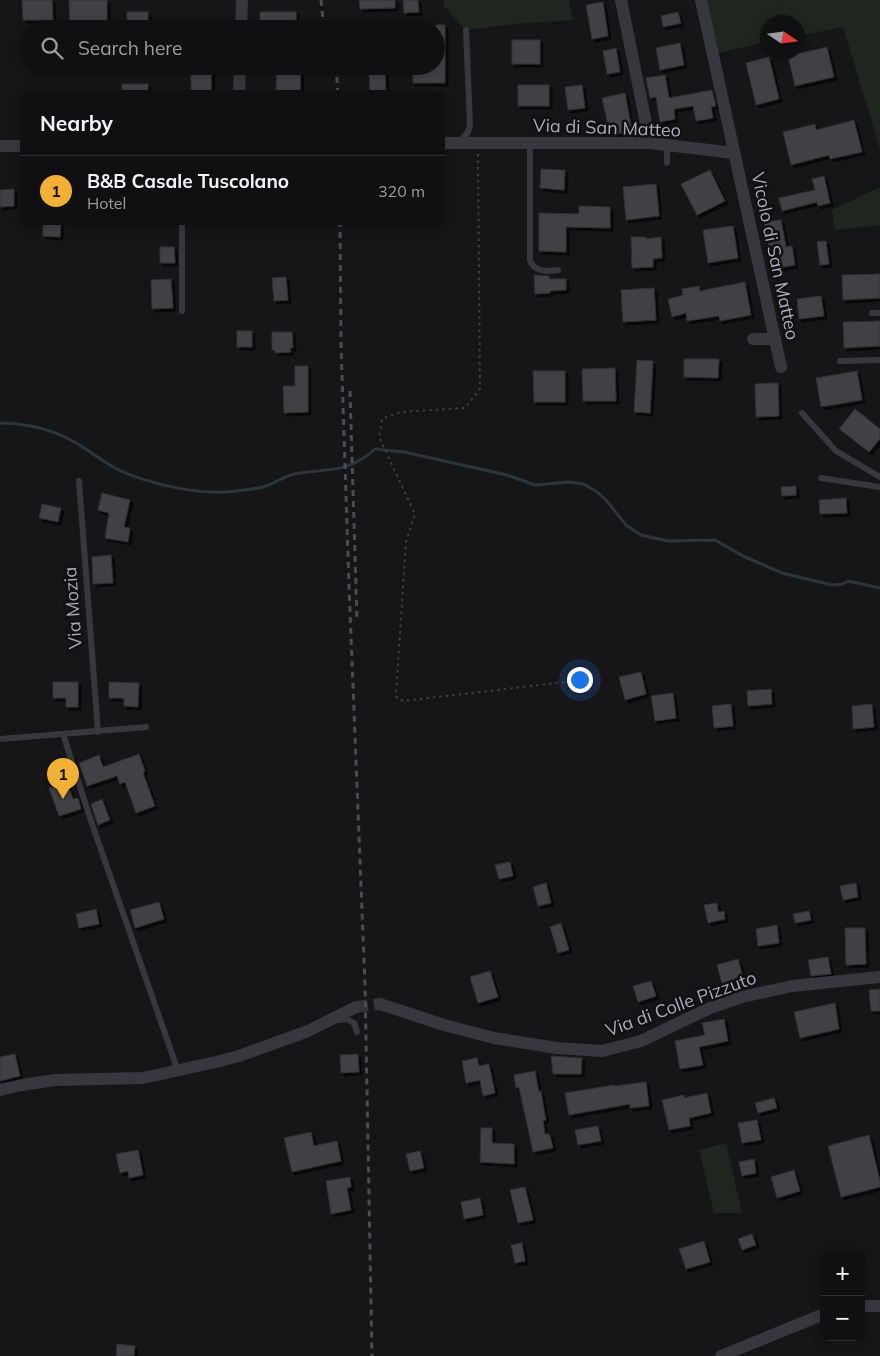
<!DOCTYPE html>
<html lang="en">
<head>
<meta charset="utf-8">
<style>
	body { margin:0; font-family:Mulish,sans-serif; background:#1e1e20; color:#f1f3f6 }
	.controls { position:absolute; right:15px; bottom:15px; display:grid; overflow:hidden; border-radius:10px; box-shadow:0 2px 8px #0003 }
	.controls button { width:45px; height:45px; display:grid; place-items:center; padding:0; border:0; border-bottom:1px solid #303032; background:#101012; color:#f1f3f6; font:25px sans-serif }
	.compass { position:absolute; left:760px; top:15px; width:45px; height:45px; border-radius:50%; background:#101012; box-shadow:0 2px 8px #0003; rotate:103deg }
	.you { position:absolute; left:579px; top:679px; width:18px; height:18px; margin:-12px; border:4px solid #fff; border-radius:50%; background:#1a73e8; box-shadow:0 0 0 8px #1a73e833 }
	.badge { display:grid; place-items:center; width:32px; height:32px; border-radius:50%; background:#f2b134; color:#111; font-size:16px; font-weight:700 }
	.pin { position:absolute; translate:-50% -41px; filter:drop-shadow(0 1px 2px #0008) }
	.pin::after { content:''; position:absolute; top:26px; width:18px; height:15px; background:inherit; clip-path:polygon(0 0,100% 0,50% 100%) }
	.list { margin:0; padding:0; list-style:none }
	h2 { display:flex; justify-content:space-between; align-items:center; height:65px; margin:0; padding:0 20px; font-size:21px }
	h2 small { font-size:16px; font-weight:400; color:#9c9d9f }
	.list li { display:grid; grid-template-columns:32px 1fr auto; gap:15px; align-items:center; box-sizing:border-box; height:70px; padding:0 20px; border-top:1px solid #303032 }
	.list b { display:block; font-size:19px; white-space:nowrap }
	.list p { margin:0; font-size:16px; white-space:nowrap; color:#9c9d9f }
	.list em { font-size:16px; font-style:normal; color:#9c9d9f }
	.icon { flex:none; width:28px; height:28px; fill:none; stroke:currentColor; stroke-width:2; stroke-linecap:round; stroke-linejoin:round }
	.map { position:relative; flex:none; width:880px; height:1356px; overflow:hidden }
	.search { position:absolute; background:#101012; box-shadow:0 2px 8px #0003; left:20px; top:20px; width:425px; height:55px; display:flex; align-items:center; gap:12px; box-sizing:border-box; padding:0 18px; border-radius:28px; color:#9c9d9f; font-size:19px }
	.panel { position:absolute; background:#101012; box-shadow:0 2px 8px #0003; left:20px; top:90px; width:425px; height:135px; border-radius:10px }
	.map>svg:first-child { display:block }
	.green { fill:#1e261f }
	.lines { fill:none; stroke-linecap:round; stroke-linejoin:round }
	.stream { stroke:#2c353c; stroke-width:3 }
	.building { fill:#404145; stroke:#303034; filter:url(#shadow) }
	.street-tunnel { stroke:#333438; stroke-width:12; stroke-dasharray:12 6; stroke-linecap:butt }
	.path { stroke:#3d3f44; stroke-width:2; stroke-dasharray:2.5 4; stroke-linecap:butt }
	.lane { stroke:#37383d; stroke-width:6 }
	.street { stroke:#37383d; stroke-width:12 }
	.rail { stroke:#4a4c52; stroke-width:3; stroke-dasharray:6 5; stroke-linecap:butt }
	.labels { text-anchor:middle; stroke-width:5; stroke-linejoin:round; paint-order:stroke }
	.street-label { font-size:18px; fill:#a8adb8; stroke:#111113 }
</style>
</head>
<body>
<div class="map">
<svg width="880" height="1356" viewBox="0 0 880 1356">
	<defs>
		<filter id="shadow"><feDropShadow dx="3" dy="3" stdDeviation="0" flood-color="#0009"/></filter>
	</defs>
	<rect width="100%" height="100%" fill="#161618"/>
	<g class="green">
		<polygon points="444,0 569,0 573,20 514,24 466,30 444,6"/>
		<polygon points="706,0 880,0 880,149 843,27 798,36 798,22 768,22 767,42 713,54"/>
		<polygon points="880,187 880,225 835,230 832,210"/>
		<polygon points="726,1143 742,1213 714,1213 699,1150"/>
	</g>
	<g class="lines">
		<path class="stream" d="M0 423C26 423 50 429 73 441 89 450 104 463 121 471 145 482 187 492 213 492 228 493 244 490 259 488 271 486 282 477 294 474 327 468 348 474 375 449L404 452 507 475 535 485 570 482 583 484 596 491 606 500 626 525 641 535 668 541 715 540 743 556 782 573 832 585 843 584 848 581 880 588"/>
	</g>
	<g class="building">
		<polygon points="22,0 52,0 53,20 23,20"/>
		<polygon points="69,0 107,0 107,29 70,29"/>
		<polygon points="359,0 395,0 395,8 360,9"/>
		<polygon points="403,0 418,0 419,12 404,13"/>
		<polygon points="603,2 608,36 592,39 586,5"/>
		<rect x="127" y="12" width="21" height="17"/>
		<rect x="260" y="12" width="36" height="17"/>
		<polygon points="678,12 681,23 663,27 661,16"/>
		<polygon points="436,25 445,25 445,83 413,83 413,66 436,66"/>
		<rect x="512" y="40" width="28" height="24"/>
		<polygon points="680,43 684,65 660,70 656,48"/>
		<polygon points="827,47 834,77 795,86 788,56"/>
		<polygon points="616,48 620,72 607,74 603,51"/>
		<polygon points="769,57 779,99 756,105 746,63"/>
		<polygon points="191,66 212,66 211,92 191,92"/>
		<polygon points="277,66 301,66 300,94 276,94"/>
		<polygon points="385,70 386,94 370,94 369,71"/>
		<polygon points="665,75 669,98 712,90 716,106 711,107 713,118 696,121 693,106 674,109 675,119 660,122 656,97 650,98 646,78"/>
		<rect x="122" y="84" width="26" height="10"/>
		<rect x="518" y="85" width="31" height="21"/>
		<polygon points="582,85 585,108 568,110 565,87"/>
		<polygon points="625,93 632,131 610,135 602,98"/>
		<polygon points="854,120 862,152 830,159 829,155 791,165 783,132 815,124 816,130"/>
		<polygon points="541,169 565,170 564,190 540,188"/>
		<polygon points="710,170 725,201 697,215 681,184"/>
		<polygon points="824,176 830,203 818,206 817,202 782,211 779,198 815,190 812,179"/>
		<polygon points="656,184 659,216 626,220 623,187"/>
		<polygon points="14,189 14,206 0,207 0,190"/>
		<polygon points="579,206 610,207 610,228 566,227 566,252 539,251 539,213 579,214"/>
		<polygon points="781,220 786,247 792,246 795,265 773,269 764,222"/>
		<polygon points="43,221 61,221 60,237 43,236"/>
		<polygon points="733,226 738,258 708,263 703,230"/>
		<polygon points="631,237 646,237 646,239 661,237 662,258 653,259 653,267 632,268"/>
		<polygon points="826,241 829,264 820,265 817,242"/>
		<polygon points="160,247 174,247 175,263 160,263"/>
		<polygon points="880,274 880,298 843,300 842,275"/>
		<polygon points="534,275 549,276 549,279 566,279 566,290 550,291 550,293 535,294"/>
		<polygon points="286,277 288,300 274,301 272,278"/>
		<polygon points="171,279 173,308 152,309 151,280"/>
		<polygon points="745,282 751,315 720,321 719,316 687,321 686,313 672,317 668,299 683,295 682,289 699,286 700,291"/>
		<polygon points="654,288 656,320 623,322 621,290"/>
		<polygon points="821,296 824,316 799,319 797,299"/>
		<polygon points="880,321 880,346 844,348 843,322"/>
		<rect x="237" y="331" width="15" height="16"/>
		<polygon points="272,332 292,332 293,348 290,348 291,352 275,353 275,350 272,350"/>
		<polygon points="684,359 719,359 718,378 684,377"/>
		<polygon points="637,360 653,361 650,413 634,412"/>
		<polygon points="295,366 308,366 308,412 284,413 283,386 295,386"/>
		<polygon points="615,368 616,401 583,401 582,369"/>
		<polygon points="533,371 565,371 565,402 534,402"/>
		<polygon points="857,371 862,400 821,407 816,378"/>
		<polygon points="778,383 779,416 756,417 755,384"/>
		<polygon points="855,409 880,429 880,439 869,452 839,429"/>
		<polygon points="796,486 796,495 782,496 781,487"/>
		<polygon points="102,493 130,500 124,527 130,528 128,542 105,538 109,513 98,510"/>
		<polygon points="846,498 847,513 820,514 819,500"/>
		<polygon points="42,504 61,508 58,522 39,518"/>
		<polygon points="111,555 113,583 93,584 92,557"/>
		<polygon points="641,672 646,694 625,700 619,677"/>
		<polygon points="53,682 78,682 78,707 66,707 66,698 53,698"/>
		<polygon points="109,682 139,683 138,707 124,706 124,698 109,698"/>
		<polygon points="771,689 772,704 748,706 747,691"/>
		<polygon points="673,693 676,718 655,721 651,696"/>
		<polygon points="731,704 733,726 714,728 712,706"/>
		<polygon points="872,704 874,727 853,729 852,706"/>
		<polygon points="139,754 145,771 143,773 155,806 136,813 125,782 120,784 117,776 87,786 79,763 99,755 103,767"/>
		<polygon points="67,782 73,799 78,798 81,809 59,816 49,788"/>
		<polygon points="102,799 110,820 98,825 91,804"/>
		<polygon points="510,862 513,876 499,879 495,865"/>
		<polygon points="546,883 551,903 538,906 533,887"/>
		<polygon points="856,883 858,897 843,900 840,886"/>
		<polygon points="159,902 164,919 135,928 130,910"/>
		<polygon points="717,903 718,912 724,911 725,919 708,923 704,905"/>
		<polygon points="96,909 99,924 79,928 76,914"/>
		<polygon points="809,911 811,920 795,923 793,914"/>
		<polygon points="561,923 569,950 558,953 550,927"/>
		<polygon points="777,925 779,943 758,946 756,929"/>
		<polygon points="845,928 865,928 866,964 846,965"/>
		<polygon points="828,957 831,974 811,976 808,960"/>
		<polygon points="738,959 745,985 724,991 717,965"/>
		<polygon points="490,971 498,997 478,1003 470,977"/>
		<polygon points="651,981 656,996 638,1002 633,986"/>
		<polygon points="880,989 880,1011 871,1011 869,990"/>
		<polygon points="835,1003 839,1029 800,1038 794,1012"/>
		<polygon points="724,1019 728,1041 699,1047 703,1065 680,1069 675,1041 705,1035 702,1023"/>
		<polygon points="15,1054 20,1076 0,1081 0,1057"/>
		<polygon points="358,1054 359,1072 341,1073 340,1055"/>
		<polygon points="551,1056 582,1058 581,1074 553,1074"/>
		<polygon points="477,1058 479,1066 489,1064 495,1093 483,1096 480,1080 466,1083 462,1061"/>
		<polygon points="535,1071 539,1092 541,1091 543,1104 546,1120 543,1120 545,1134 549,1134 550,1136 553,1148 533,1152 519,1087 516,1088 514,1075"/>
		<polygon points="646,1082 649,1106 630,1108 630,1104 569,1115 565,1093 614,1085 614,1086"/>
		<polygon points="707,1093 711,1113 689,1118 690,1126 669,1130 662,1100 684,1095 684,1098"/>
		<polygon points="774,1098 777,1108 758,1113 755,1103"/>
		<polygon points="757,1120 761,1140 742,1143 738,1123"/>
		<polygon points="598,1126 601,1141 578,1145 575,1130"/>
		<polygon points="481,1128 492,1128 492,1143 514,1144 514,1164 480,1162"/>
		<polygon points="311,1132 314,1146 337,1141 341,1161 292,1172 284,1138"/>
		<polygon points="869,1135 880,1181 880,1187 841,1197 828,1146"/>
		<polygon points="138,1150 143,1175 129,1178 128,1171 120,1173 116,1154"/>
		<polygon points="420,1151 424,1168 410,1171 406,1154"/>
		<polygon points="754,1159 756,1173 742,1176 739,1162"/>
		<polygon points="794,1170 800,1191 777,1198 771,1177"/>
		<polygon points="350,1177 351,1187 347,1188 351,1210 331,1214 326,1181"/>
		<polygon points="525,1187 533,1220 518,1223 510,1190"/>
		<polygon points="480,1198 483,1215 464,1219 461,1202"/>
		<polygon points="752,1234 756,1245 742,1250 738,1239"/>
		<polygon points="704,1241 710,1262 686,1269 679,1249"/>
		<polygon points="522,1243 525,1261 515,1263 511,1245"/>
		<polygon points="117,1344 135,1346 134,1356 116,1356"/>
	</g>
	<g class="lines">
		<polyline class="street-tunnel" points="356,1007 380,1004"/>
		<polyline class="path" points="478,154 480,389 465,408 400,412 382,419 379,437 415,514 406,542 396,695 397,698 403,701 582,680"/>
		<g class="lane">
			<polyline points="459,143 468,132 470,125 466,30"/>
			<path d="M530 143V260C534 273 547 271 558 270"/>
			<polyline points="667,145 667,163"/>
			<polyline points="182,311 182,221"/>
			<polyline points="872,313 880,313"/>
			<polyline points="840,361 880,360"/>
			<polyline points="802,413 836,451 880,477"/>
			<polyline points="821,478 880,487"/>
			<polyline points="79,481 98,732"/>
			<polyline points="63,734 91,821 178,1071"/>
			<polyline points="0,739 146,727"/>
			<polyline points="339,1020 347,1019 354,1023 357,1032"/>
		</g>
		<g class="street">
			<polyline points="621,0 650,143"/>
			<polyline points="701,0 781,367"/>
			<polyline points="241,29 242,0"/>
			<polyline points="239,94 240,66"/>
			<polyline points="441,143 650,143 734,153"/>
			<polyline points="0,146 24,146"/>
			<polyline points="753,339 775,339"/>
			<polyline points="380,1004 444,1025 494,1038 557,1048 602,1051 641,1041 710,1008 742,997 792,986 880,977"/>
			<polyline points="0,1090 22,1085 55,1080 143,1078 220,1061 239,1056 308,1031 356,1007"/>
			<polyline points="861,1306 880,1306"/>
			<polyline points="721,1356 824,1314"/>
		</g>
		<g class="rail">
			<polyline points="321,0 324,29"/>
			<polyline points="336,66 338,94"/>
			<polyline points="340,221 341,344 349,586 365,985 372,1356"/>
			<polyline points="350,391 357,621"/>
		</g>
	</g>
	<g class="labels">
		<g class="street-label">
			<text transform="translate(607 128) rotate(2)" y="6">Via di San Matteo</text>
			<text transform="translate(775 256) rotate(78)" y="6">Vicolo di San Matteo</text>
			<text transform="translate(73 608) rotate(-94)" y="6">Via Mozia</text>
			<text transform="translate(681 1004) rotate(-20)" y="6">Via di Colle Pizzuto</text>
		</g>
	</g>
</svg>
<div class="controls">
<button>+</button>
<button>−</button>
</div>
<svg class="compass" viewBox="-18 -18 36 36"><path d="M0-13l5 13h-10z" fill="#e53935"/><path d="M0 13l5-13h-10z" fill="#9c9d9f"/></svg>
<div class="you"></div>
<div class="pin badge" style="left:63px;top:799px">1</div>
<div class="search"><svg class="icon" aria-label="search" viewBox="0 0 24 24"><circle cx="10" cy="10" r="6"/><path d="M15 15l6 6"/></svg>Search here</div>
<section class="panel">
<h2>Nearby<small></small></h2>
<ul class="list">
<li><span class="badge">1</span><div><b>B&amp;B Casale Tuscolano</b><p>Hotel</p></div><em>320 m</em></li>
</ul>
</section>
</div>
</body>
</html>
